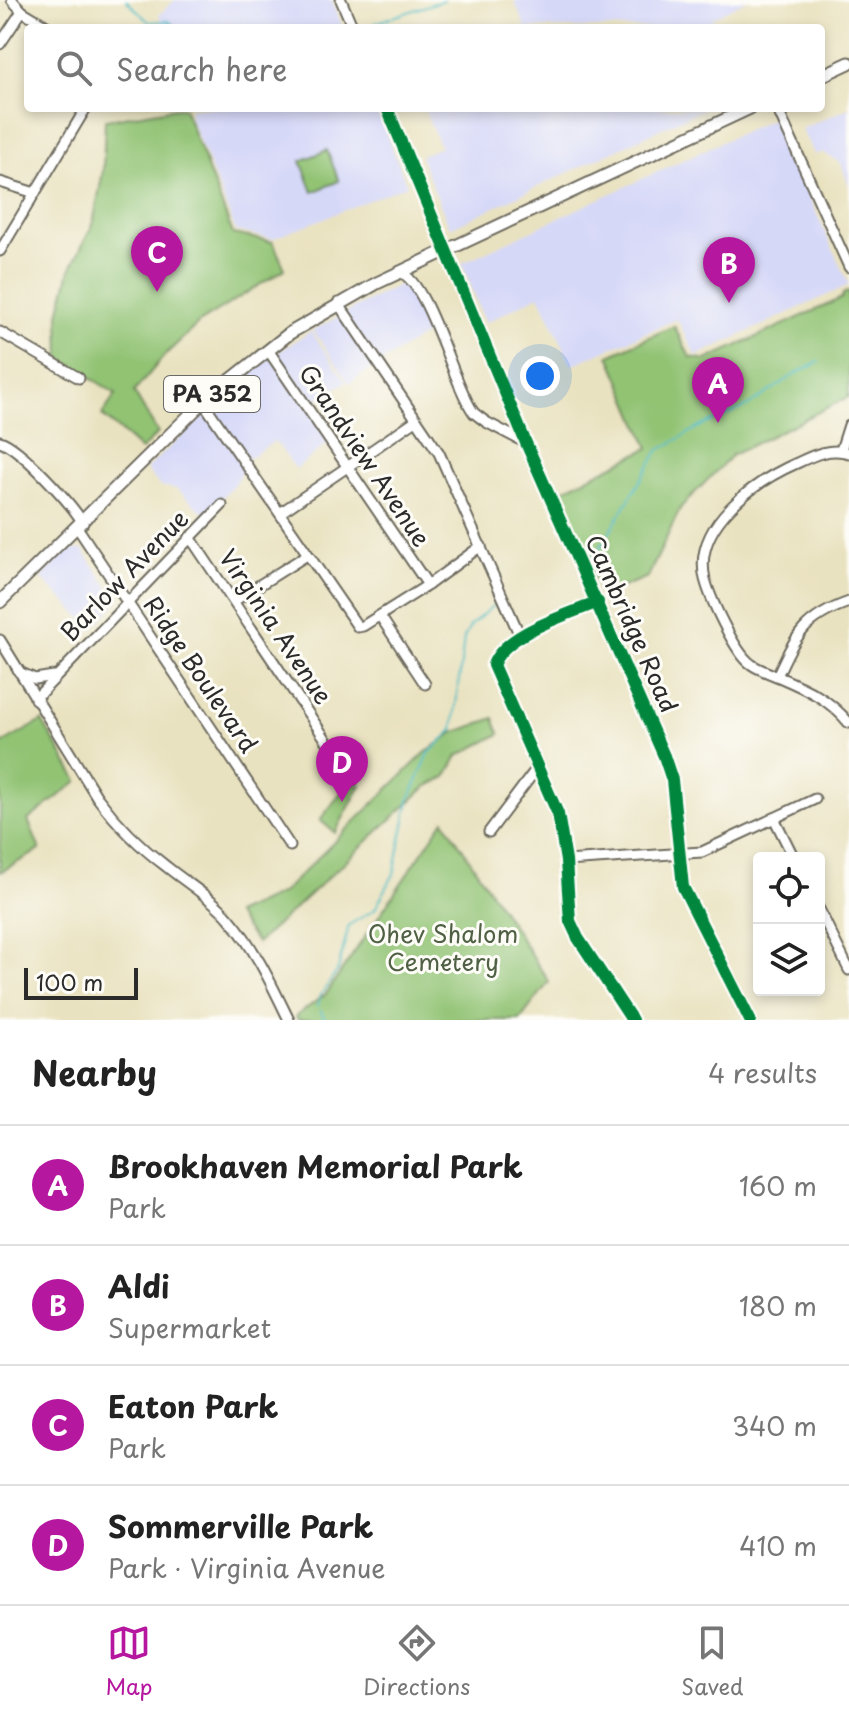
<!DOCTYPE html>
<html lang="en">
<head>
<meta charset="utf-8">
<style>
	body { margin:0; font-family:"Playpen Sans",sans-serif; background:#f2f2f2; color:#222 }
	.controls { position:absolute; right:24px; bottom:24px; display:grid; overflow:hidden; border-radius:8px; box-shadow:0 4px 12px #0003 }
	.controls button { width:72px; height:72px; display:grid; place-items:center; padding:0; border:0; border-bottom:2px solid #e0e0e0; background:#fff; color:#222; font:40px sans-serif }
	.scale { position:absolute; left:24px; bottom:20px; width:114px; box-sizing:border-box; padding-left:8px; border:4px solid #2b2b2b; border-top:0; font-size:22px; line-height:28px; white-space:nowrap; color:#2b2b2b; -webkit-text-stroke:6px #fdfcf7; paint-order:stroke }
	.you { position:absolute; left:540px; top:376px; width:28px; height:28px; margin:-20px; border:6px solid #fff; border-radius:50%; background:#1a73e8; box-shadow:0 0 0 12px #1a73e833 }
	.badge { display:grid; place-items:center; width:52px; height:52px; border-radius:50%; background:#b5179e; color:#fff; font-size:26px; font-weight:700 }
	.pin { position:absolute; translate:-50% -66px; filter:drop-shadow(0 2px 4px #0008) }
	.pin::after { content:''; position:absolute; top:42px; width:28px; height:24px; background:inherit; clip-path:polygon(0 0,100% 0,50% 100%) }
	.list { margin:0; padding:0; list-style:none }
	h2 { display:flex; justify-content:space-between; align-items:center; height:104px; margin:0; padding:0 32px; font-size:34px }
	h2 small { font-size:26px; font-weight:400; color:#767676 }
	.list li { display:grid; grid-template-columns:52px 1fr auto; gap:24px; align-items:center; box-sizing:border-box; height:120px; padding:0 32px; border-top:2px solid #e0e0e0 }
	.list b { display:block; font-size:30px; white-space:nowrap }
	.list p { margin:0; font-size:26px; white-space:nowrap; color:#767676 }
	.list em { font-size:26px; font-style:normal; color:#767676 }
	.icon { flex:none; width:44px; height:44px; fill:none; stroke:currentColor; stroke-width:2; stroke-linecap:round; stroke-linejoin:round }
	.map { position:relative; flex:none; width:849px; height:1020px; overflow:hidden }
	.search { position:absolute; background:#fff; box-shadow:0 4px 12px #0003; left:24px; right:24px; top:24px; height:88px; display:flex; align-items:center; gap:20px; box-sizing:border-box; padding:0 28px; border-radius:8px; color:#767676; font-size:30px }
	.sheet { height:584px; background:#fff }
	nav { display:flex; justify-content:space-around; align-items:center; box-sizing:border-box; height:112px; border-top:2px solid #e0e0e0; background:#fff; font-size:22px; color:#767676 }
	nav a { display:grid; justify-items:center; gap:4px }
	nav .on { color:#b5179e }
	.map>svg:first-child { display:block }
	.built { fill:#d6d8f8 }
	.green { fill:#91c373; stroke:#5e774f; stroke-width:2 }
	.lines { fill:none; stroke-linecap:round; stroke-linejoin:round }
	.stream { stroke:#4cbbc3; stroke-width:2 }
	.minor-casing { stroke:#6e6b5f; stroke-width:13 }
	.major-casing { stroke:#6e6b5f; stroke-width:15 }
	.minor { stroke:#fff; stroke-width:9 }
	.major { stroke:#fff; stroke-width:11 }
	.cycleway-casing { stroke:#fdfcf7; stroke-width:17 }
	.cycleway { stroke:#00873e; stroke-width:12 }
	.labels { text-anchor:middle; stroke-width:6; stroke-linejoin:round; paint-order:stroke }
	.shield { fill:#fdfcf7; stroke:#6a6a68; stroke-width:2 }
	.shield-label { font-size:22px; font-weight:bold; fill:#2b2b2b }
	.street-label { font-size:24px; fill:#2b2b2b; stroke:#fdfcf7 }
	.park-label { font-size:24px; fill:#4f6044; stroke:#fdfcf7 }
</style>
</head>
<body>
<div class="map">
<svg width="849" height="1020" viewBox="0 0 849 1020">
	<rect width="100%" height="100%" fill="#fdfcf7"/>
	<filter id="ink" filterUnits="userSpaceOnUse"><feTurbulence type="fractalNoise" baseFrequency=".0125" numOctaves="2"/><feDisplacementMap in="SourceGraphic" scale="16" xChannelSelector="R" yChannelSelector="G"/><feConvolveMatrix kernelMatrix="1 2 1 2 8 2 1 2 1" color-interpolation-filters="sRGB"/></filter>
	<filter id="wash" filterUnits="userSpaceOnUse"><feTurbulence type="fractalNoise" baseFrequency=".006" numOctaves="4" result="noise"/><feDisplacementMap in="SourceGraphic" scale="32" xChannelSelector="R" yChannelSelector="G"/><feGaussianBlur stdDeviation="1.8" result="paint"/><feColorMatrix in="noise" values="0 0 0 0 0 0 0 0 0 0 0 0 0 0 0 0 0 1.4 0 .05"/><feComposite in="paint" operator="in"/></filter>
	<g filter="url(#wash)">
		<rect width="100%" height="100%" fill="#e9e2c0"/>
		<g class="built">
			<polygon points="175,0 332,0 343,28 165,28 159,15"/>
			<polygon points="514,0 747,0 712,18 717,28 526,28"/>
			<polygon points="190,108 376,108 407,185 272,239 236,231 190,118"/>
			<polygon points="424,108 705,108 450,228 420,156 440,147"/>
			<polygon points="849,108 849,186 841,163 822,152 815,155 801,129"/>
			<polygon points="773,118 849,285 696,356 677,319 572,365 539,295 485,323 462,263"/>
			<polygon points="408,280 432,330 349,383 313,330"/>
			<polygon points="311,331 346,382 312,402 333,439 296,469 275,441 249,458 235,483 206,515 177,489 160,486 146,469 262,363"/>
			<polygon points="68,549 83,550 118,601 93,629 41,578"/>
		</g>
		<g class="green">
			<polygon points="176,108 184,108 233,234 273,242 285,269 200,322 165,355 134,392 158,433 141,450 102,415 116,394 60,358 59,314 70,270 93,224 103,171 105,120"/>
			<polygon points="327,150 339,181 313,192 301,161"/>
			<polygon points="849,291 849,397 732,455 681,507 648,577 602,595 556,493 649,448 609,355 674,326 690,357 706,360 842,298 843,294"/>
			<polygon points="494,718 500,734 458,756 446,777 426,787 257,943 235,914 282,893 425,753 453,733"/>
			<polygon points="42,721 78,781 28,820 40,850 0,872 0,745"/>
			<polygon points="347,785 361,785 335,833 320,820"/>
			<polygon points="444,820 549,982 520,1020 298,1020 296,1016 326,994"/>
		</g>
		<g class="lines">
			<g class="stream">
				<polyline points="126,0 149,22 169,21 177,28"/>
				<polyline points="375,23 444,0"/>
				<polyline points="590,559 600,548 658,451 699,427 748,406 797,373 819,362"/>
				<polyline points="318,1006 320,996 338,970 349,925 375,909 394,874 409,800 429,753 453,730 464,638 471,625 497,602"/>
				<polyline points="321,1011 325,1020"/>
			</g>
		</g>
	</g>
	<g filter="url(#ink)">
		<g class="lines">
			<defs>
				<g id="minor">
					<polyline points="12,0 22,11 50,28"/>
					<polyline points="341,0 353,28"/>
					<polyline points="0,44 22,11"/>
					<polyline points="387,108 526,443 664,756 672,780 683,887 750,1020"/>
					<polyline points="777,108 849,267"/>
					<polyline points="0,182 35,193"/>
					<polyline points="0,251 86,108"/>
					<path d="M400 272C429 283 453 385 474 413L486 422 526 443"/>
					<polyline points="338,303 439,453 520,636"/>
					<polyline points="0,332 79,378"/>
					<polyline points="268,350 428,585"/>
					<polyline points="203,402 358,627 363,626 428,585 481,546"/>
					<path d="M0 441C21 448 71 503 83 523"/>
					<polyline points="841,450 849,425"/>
					<path d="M849 453C830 447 814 455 797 463 756 481 692 525 705 579 710 598 735 653 751 664 759 670 770 673 779 677 807 689 829 699 849 723"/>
					<polyline points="280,513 416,420"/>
					<polyline points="77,527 290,846"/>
					<polyline points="190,537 353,780"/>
					<polyline points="234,601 307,555"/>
					<path d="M598 602C568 615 504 633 493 665L558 814 566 861 570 921 578 938 632 1020"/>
					<polyline points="380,616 425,684"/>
					<path d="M0 640 97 797C117 824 140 847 167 867 188 884 212 898 229 918 255 948 272 985 289 1020"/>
					<polyline points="19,672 35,679 54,676"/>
					<path d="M777 676C796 635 804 618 849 602"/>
					<polyline points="35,699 222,505"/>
					<polyline points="774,818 794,858"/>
					<polyline points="489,832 537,768"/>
					<polyline points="566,861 702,852 815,799"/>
					<polyline points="819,909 849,970"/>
				</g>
				<g id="major">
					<polyline points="821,76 849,63"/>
					<polyline points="0,602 203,402 290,333 377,283 750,108"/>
				</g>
			</defs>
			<use href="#minor" class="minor-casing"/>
			<use href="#major" class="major-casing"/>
			<use href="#minor" class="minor"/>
			<use href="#major" class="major"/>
			<defs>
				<g id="cycleway">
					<polyline points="387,108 526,443 664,756 672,780 683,887 750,1020"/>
					<path d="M598 602C568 615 504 633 493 665L558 814 566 861 570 921 578 938 632 1020"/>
				</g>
			</defs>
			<use href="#cycleway" class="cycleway-casing"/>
			<use href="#cycleway" class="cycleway"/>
		</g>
	</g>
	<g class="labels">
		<rect class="shield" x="164" y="376" width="96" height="36" rx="6"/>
		<g class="shield-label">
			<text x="212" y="402">PA 352</text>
		</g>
		<g class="street-label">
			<text transform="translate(364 456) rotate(56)" y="8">Grandview Avenue</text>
			<text transform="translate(125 576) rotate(-46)" y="8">Barlow Avenue</text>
			<text transform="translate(631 624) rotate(66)" y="8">Cambridge Road</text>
			<text transform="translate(275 627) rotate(56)" y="8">Virginia Avenue</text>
			<text transform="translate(200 675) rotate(56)" y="8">Ridge Boulevard</text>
		</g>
		<g class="park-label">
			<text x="443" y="943">Ohev Shalom<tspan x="443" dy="28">Cemetery</tspan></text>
		</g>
	</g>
</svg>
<div class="controls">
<button><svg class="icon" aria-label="locate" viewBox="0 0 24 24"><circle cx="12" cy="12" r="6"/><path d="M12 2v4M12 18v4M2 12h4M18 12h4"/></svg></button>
<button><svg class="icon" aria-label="layers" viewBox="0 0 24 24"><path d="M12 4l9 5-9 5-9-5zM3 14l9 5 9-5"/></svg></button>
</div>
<div class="scale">100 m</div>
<div class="you"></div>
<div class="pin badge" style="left:718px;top:423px">A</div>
<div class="pin badge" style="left:729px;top:303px">B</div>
<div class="pin badge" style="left:157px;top:292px">C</div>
<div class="pin badge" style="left:342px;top:802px">D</div>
<div class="search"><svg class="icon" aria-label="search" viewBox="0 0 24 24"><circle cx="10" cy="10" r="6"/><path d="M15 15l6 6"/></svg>Search here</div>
</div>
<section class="sheet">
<h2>Nearby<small>4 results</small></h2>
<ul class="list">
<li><span class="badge">A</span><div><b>Brookhaven Memorial Park</b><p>Park</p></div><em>160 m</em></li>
<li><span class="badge">B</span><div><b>Aldi</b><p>Supermarket</p></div><em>180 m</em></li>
<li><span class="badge">C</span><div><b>Eaton Park</b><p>Park</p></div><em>340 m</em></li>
<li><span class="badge">D</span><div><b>Sommerville Park</b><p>Park · Virginia Avenue</p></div><em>410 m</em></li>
</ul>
</section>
<nav>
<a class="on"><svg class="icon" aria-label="map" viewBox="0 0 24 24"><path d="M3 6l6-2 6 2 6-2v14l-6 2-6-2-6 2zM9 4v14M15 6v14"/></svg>Map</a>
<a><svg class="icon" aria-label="directions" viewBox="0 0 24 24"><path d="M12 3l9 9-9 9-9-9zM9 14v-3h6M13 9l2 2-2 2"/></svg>Directions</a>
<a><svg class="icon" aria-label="saved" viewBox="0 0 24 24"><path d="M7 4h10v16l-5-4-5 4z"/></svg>Saved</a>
</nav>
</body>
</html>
